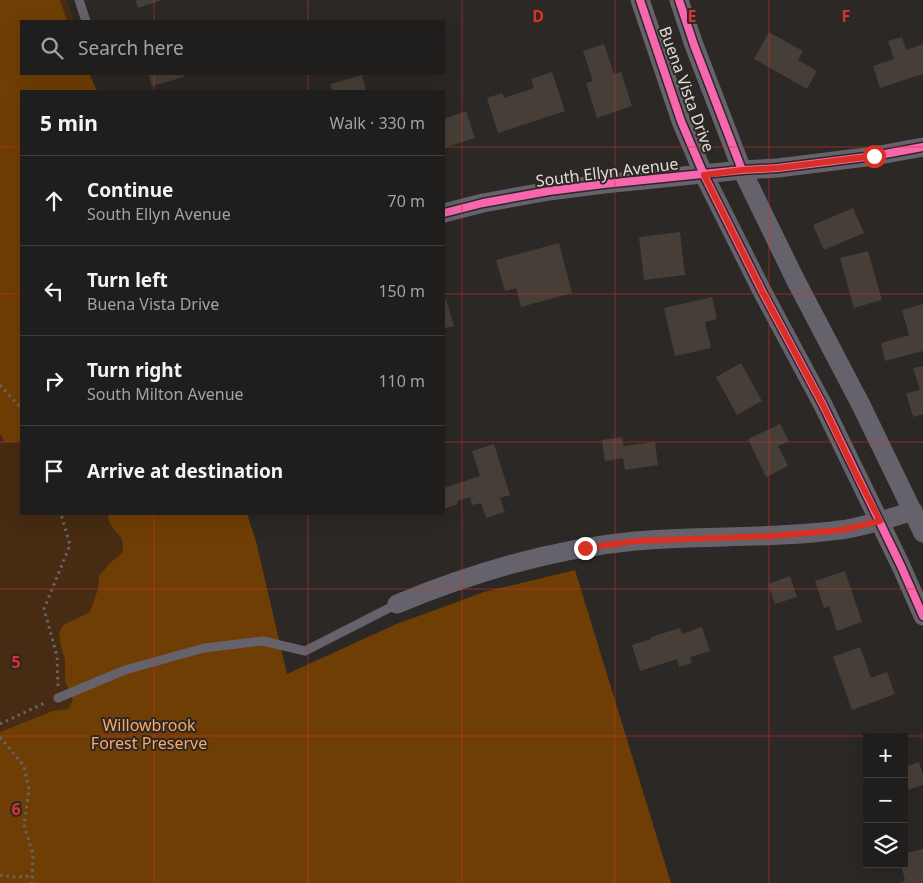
<!DOCTYPE html>
<html lang="en">
<head>
<meta charset="utf-8">
<style>
	body { margin:0; font-family:"Noto Sans",sans-serif; background:#282725; color:#f1f3f6 }
	.controls { position:absolute; right:15px; bottom:15px; display:grid; overflow:hidden; border-radius:0px; box-shadow:0 5px 20px #0002 }
	.controls button { width:45px; height:45px; display:grid; place-items:center; padding:0; border:0; border-bottom:1px solid #3d3c3b; background:#201e1c; color:#f1f3f6; font:25px sans-serif }
	.stop { position:absolute; width:15px; height:15px; margin:-11px; border:4px solid #d93025; border-radius:50%; background:#fff }
	.stop.end { background:#d93025; border-color:#fff; box-shadow:0 1px 5px #0008 }
	.list { margin:0; padding:0; list-style:none }
	h2 { display:flex; justify-content:space-between; align-items:center; height:65px; margin:0; padding:0 20px; font-size:21px }
	h2 small { font-size:16px; font-weight:400; color:#a2a2a3 }
	.list li { display:grid; grid-template-columns:32px 1fr auto; gap:15px; align-items:center; box-sizing:border-box; height:90px; padding:0 20px; border-top:1px solid #3d3c3b }
	.list b { display:block; font-size:19px; white-space:nowrap }
	.list p { margin:0; font-size:16px; white-space:nowrap; color:#a2a2a3 }
	.list em { font-size:16px; font-style:normal; color:#a2a2a3 }
	.icon { flex:none; width:28px; height:28px; fill:none; stroke:currentColor; stroke-width:2; stroke-linecap:round; stroke-linejoin:round }
	.map { position:relative; flex:none; width:923px; height:883px; overflow:hidden }
	.search { position:absolute; background:#201e1c; box-shadow:0 5px 20px #0002; left:20px; top:20px; width:425px; height:55px; display:flex; align-items:center; gap:12px; box-sizing:border-box; padding:0 18px; border-radius:0px; color:#a2a2a3; font-size:19px }
	.panel { position:absolute; background:#201e1c; box-shadow:0 5px 20px #0002; left:20px; top:90px; width:425px; height:425px; border-radius:0px }
	.map>svg:first-child { display:block }
	.green { fill:#472b12 }
	.forest { fill:#6f3e05 }
	.building { fill:#473e37 }
	.lines { fill:none; stroke-linecap:round; stroke-linejoin:round }
	.path { stroke:#666467; stroke-width:3; stroke-dasharray:2.5 4; stroke-linecap:butt }
	.service { stroke:#65626c; stroke-width:9 }
	.minor { stroke:#65626c; stroke-width:19 }
	.cycleway-casing { stroke:#2d2824; stroke-width:11 }
	.cycleway { stroke:#f766af; stroke-width:8 }
	.route { stroke:#d93025; stroke-width:6 }
	.grid { fill:none; stroke:#d73131; stroke-width:1; stroke-opacity:0.55 }
	.labels { text-anchor:middle; stroke-width:4; stroke-linejoin:round; paint-order:stroke }
	.street-label { font-size:16px; fill:#e1dddb; stroke:#2d2824 }
	.park-label { font-size:16px; fill:#fbaa65; stroke:#2d2824 }
	.grid-label { font-size:16px; text-anchor:middle; font-weight:bold; fill:#d73131; stroke:#2d2824; stroke-width:4; stroke-linejoin:round; paint-order:stroke }
</style>
</head>
<body>
<div class="map">
<svg width="923" height="883" viewBox="0 0 923 883">
	<rect width="100%" height="100%" fill="#2b2826"/>
	<polygon class="green" points="0,0 67,0 74,21 21,21 21,74 91,74 96,91 21,91 21,514 234,514 355,883 0,883"/>
	<g class="forest">
		<polygon points="0,0 60,0 67,21 21,21 21,74 89,74 97,91 21,91 21,440 16,442 5,442 0,434"/>
		<path d="M108 514H247L256 541 287 674 394 625 484 592 575 570 671 883H0V732L53 711 68 709 73 700 65 681V659L61 647 59 633 63 625 90 612 98 589 99 576 109 564 122 553C123 550 123 547 123 544 122 532 108 530 108 514Z"/>
	</g>
	<g class="building">
		<polygon points="135,0 162,0 138,8"/>
		<polygon points="769,32 803,51 798,60 817,71 807,89 754,59"/>
		<polygon points="902,37 906,50 923,44 923,74 880,88 873,66 894,59 888,41"/>
		<polygon points="604,44 614,74 621,72 632,106 597,118 586,83 593,81 583,51"/>
		<polygon points="552,72 565,111 498,133 487,98 502,93 504,98 534,88 531,79"/>
		<polygon points="148,74 183,74 184,77 152,86"/>
		<polygon points="362,75 366,91 333,91 330,84"/>
		<polygon points="466,111 475,138 444,148 444,119"/>
		<polygon points="853,208 864,233 824,250 813,225"/>
		<polygon points="680,232 685,275 644,280 639,237"/>
		<polygon points="559,243 572,293 521,307 516,288 505,291 496,260"/>
		<polygon points="868,251 882,300 854,308 840,258"/>
		<polygon points="712,297 717,319 705,322 711,348 675,356 664,308"/>
		<polygon points="444,299 446,299 454,326 444,328"/>
		<polygon points="923,304 923,351 885,361 881,343 909,335 902,310"/>
		<polygon points="741,363 762,401 737,415 716,377"/>
		<polygon points="923,366 923,414 913,417 906,393 920,390 913,368"/>
		<polygon points="780,424 789,441 778,446 788,466 766,477 748,439"/>
		<polygon points="622,437 623,446 655,442 658,465 625,470 623,458 605,461 602,440"/>
		<polygon points="494,444 510,495 500,498 505,512 486,518 481,503 472,505 470,497 457,501 458,504 444,509 444,488 480,476 472,451"/>
		<polygon points="845,571 862,622 837,631 829,606 824,608 815,581"/>
		<polygon points="790,576 797,597 775,604 768,584"/>
		<polygon points="702,627 710,651 690,657 692,663 679,667 677,659 640,671 632,645 651,639 651,637 680,628 682,634"/>
		<polygon points="860,647 871,678 887,672 895,694 852,710 833,657"/>
		<polygon points="919,762 923,775 923,785 904,791 904,767"/>
		<polygon points="923,849 923,883 900,883 905,881 901,864 904,864 904,854"/>
	</g>
	<g class="lines">
		<g class="path">
			<polyline points="0,385 21,408"/>
			<polyline points="58,686 57,656 44,609 70,545 61,514"/>
			<polyline points="0,724 47,702"/>
			<polyline points="0,737 24,766 29,789 24,825 33,854 32,883"/>
			<polyline points="0,875 12,877 32,876"/>
		</g>
		<g class="service">
			<polyline points="79,0 86,21"/>
			<polyline points="58,698 125,670 204,648 263,641 305,651 397,604"/>
		</g>
		<g class="minor">
			<polyline points="640,0 681,121 704,175 762,291 823,405 901,566 923,616"/>
			<polyline points="679,0 694,45 742,170 795,279 861,405 923,533"/>
			<polyline points="444,213 483,203 549,191 604,184 742,170 778,168 874,156 923,147"/>
			<path d="M397 604C474 572 552 549 635 541 703 535 772 539 840 530 864 527 890 518 913 511"/>
		</g>
		<defs>
			<g id="cycleway">
				<polyline points="640,0 681,121 704,175 762,291 823,405 901,566 923,616"/>
				<polyline points="679,0 694,45 742,170"/>
				<polyline points="444,213 483,203 549,191 604,184 742,170 778,168 874,156 923,147"/>
			</g>
		</defs>
		<use href="#cycleway" class="cycleway-casing"/>
		<use href="#cycleway" class="cycleway"/>
	</g>
	<g class="lines">
		<polyline class="route" points="585,548 636,541 772,536 841,530 880,521 854,470 823,405 762,291 704,175 742,170 778,168 874,156"/>
	</g>
	<path class="grid" d="M154 0V21M308 0V21M462 0V883M615 0V883M769 0V883M154 74V91M308 74V91M0 147H21M444 147H923M0 294H21M444 294H923M0 442H21M444 442H923M154 514V883M308 514V883M0 589H923M0 736H923"/>
	<g class="labels">
		<g class="street-label">
			<text transform="translate(687 89) rotate(70)" y="6">Buena Vista Drive</text>
			<text transform="translate(607 172) rotate(-7)" y="6">South Ellyn Avenue</text>
		</g>
		<g class="park-label">
			<text x="149" y="731">Willowbrook<tspan x="149" dy="18">Forest Preserve</tspan></text>
		</g>
	</g>
	<g class="grid-label">
		<text x="538" y="22">D</text>
		<text x="692" y="22">E</text>
		<text x="846" y="22">F</text>
		<text x="16" y="668">5</text>
		<text x="16" y="815">6</text>
	</g>
</svg>
<div class="controls">
<button>+</button>
<button>−</button>
<button><svg class="icon" aria-label="layers" viewBox="0 0 24 24"><path d="M12 4l9 5-9 5-9-5zM3 14l9 5 9-5"/></svg></button>
</div>
<div class="stop" style="left:874px;top:156px"></div>
<div class="stop end" style="left:585px;top:548px"></div>
<div class="search"><svg class="icon" aria-label="search" viewBox="0 0 24 24"><circle cx="10" cy="10" r="6"/><path d="M15 15l6 6"/></svg>Search here</div>
<section class="panel">
<h2>5 min<small>Walk · 330 m</small></h2>
<ul class="list">
<li><svg class="icon" aria-label="ahead" viewBox="0 0 24 24"><path d="M12 20V5M6 11l6-6 6 6"/></svg><div><b>Continue</b><p>South Ellyn Avenue</p></div><em>70 m</em></li>
<li><svg class="icon" aria-label="left" viewBox="0 0 24 24"><path d="M17 20v-9H6M10 6l-5 5 5 5"/></svg><div><b>Turn left</b><p>Buena Vista Drive</p></div><em>150 m</em></li>
<li><svg class="icon" aria-label="right" viewBox="0 0 24 24"><path d="M7 20v-9h11M14 6l5 5-5 5"/></svg><div><b>Turn right</b><p>South Milton Avenue</p></div><em>110 m</em></li>
<li><svg class="icon" aria-label="arrive" viewBox="0 0 24 24"><path d="M6 21V4h12l-3 4 3 4H6"/></svg><div><b>Arrive at destination</b></div></li>
</ul>
</section>
</div>
</body>
</html>
